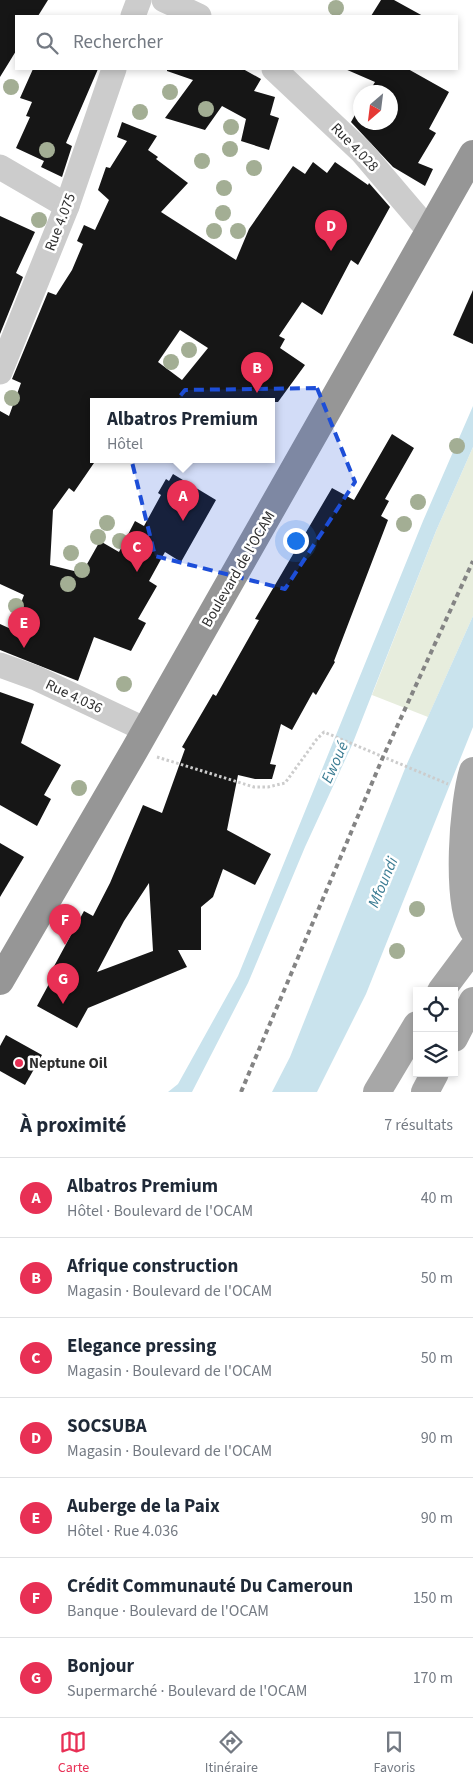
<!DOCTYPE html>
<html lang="fr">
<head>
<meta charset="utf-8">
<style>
	body { margin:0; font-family:"Source Sans 3",sans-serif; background:#f2f2f3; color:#1f2937 }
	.controls { position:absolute; right:15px; bottom:15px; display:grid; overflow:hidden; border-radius:0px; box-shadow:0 2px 8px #0003 }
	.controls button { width:45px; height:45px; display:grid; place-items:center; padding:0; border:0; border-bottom:1px solid #e0e1e3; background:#fff; color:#1f2937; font:25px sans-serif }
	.compass { position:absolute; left:353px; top:85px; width:45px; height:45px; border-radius:50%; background:#fff; box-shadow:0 2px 8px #0003; rotate:208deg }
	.you { position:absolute; left:295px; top:540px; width:18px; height:18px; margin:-12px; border:4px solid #fff; border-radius:50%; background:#1a73e8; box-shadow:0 0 0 8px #1a73e833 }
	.badge { display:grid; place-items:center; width:32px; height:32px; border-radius:50%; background:#e83055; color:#fff; font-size:16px; font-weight:700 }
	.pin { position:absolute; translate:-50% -41px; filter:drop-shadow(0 1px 2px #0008) }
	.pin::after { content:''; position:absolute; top:26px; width:18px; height:15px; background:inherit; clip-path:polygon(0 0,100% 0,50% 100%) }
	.popup { position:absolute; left:90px; top:398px; width:185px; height:65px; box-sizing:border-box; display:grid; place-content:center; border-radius:0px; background:#fff; filter:drop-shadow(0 1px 4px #0005); font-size:16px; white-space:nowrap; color:#747a83 }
	.popup b { font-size:19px; color:#1f2937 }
	.popup::after { content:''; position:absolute; left:50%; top:100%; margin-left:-10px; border:10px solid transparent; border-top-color:#fff }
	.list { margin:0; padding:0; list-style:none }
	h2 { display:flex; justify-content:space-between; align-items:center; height:65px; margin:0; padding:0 20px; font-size:21px }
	h2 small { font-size:16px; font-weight:400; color:#747a83 }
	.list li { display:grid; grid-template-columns:32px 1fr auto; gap:15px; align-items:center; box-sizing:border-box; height:80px; padding:0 20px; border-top:1px solid #e0e1e3 }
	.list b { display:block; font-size:19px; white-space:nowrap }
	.list p { margin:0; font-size:16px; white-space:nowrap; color:#747a83 }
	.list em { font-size:16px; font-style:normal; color:#747a83 }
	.icon { flex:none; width:28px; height:28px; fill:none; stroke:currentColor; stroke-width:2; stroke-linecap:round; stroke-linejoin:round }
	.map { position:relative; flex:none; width:473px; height:1092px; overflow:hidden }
	.search { position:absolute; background:#fff; box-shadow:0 2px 8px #0003; left:15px; right:15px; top:15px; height:55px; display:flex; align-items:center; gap:12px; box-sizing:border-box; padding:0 18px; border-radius:0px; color:#747a83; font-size:19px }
	.sheet { height:625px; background:#fff }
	nav { display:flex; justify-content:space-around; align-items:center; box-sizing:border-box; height:70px; border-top:1px solid #e0e1e3; background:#fff; font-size:14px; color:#747a83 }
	nav a { display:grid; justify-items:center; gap:2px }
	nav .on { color:#e83055 }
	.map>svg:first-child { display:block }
	.green { fill:#e7eddd }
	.water { fill:#c9e3ed }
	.building { fill:#161616; fill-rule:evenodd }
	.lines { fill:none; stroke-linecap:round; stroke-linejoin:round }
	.path { stroke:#ccc; stroke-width:3; stroke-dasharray:2.5 2.5; stroke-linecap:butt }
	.minor { stroke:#ccc; stroke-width:25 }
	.major { stroke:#a7a7a7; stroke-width:28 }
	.highway { stroke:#969696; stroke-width:28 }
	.rail { stroke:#848484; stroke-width:4; stroke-dasharray:5 4; stroke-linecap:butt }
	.tree { fill:#a3ae94 }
	.marked { fill:#1d4ed8; fill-opacity:0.2; stroke:#1d4ed8; stroke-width:4; stroke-dasharray:10 6; stroke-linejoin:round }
	.poi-dot { fill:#e83055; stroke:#fff; stroke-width:2 }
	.labels { text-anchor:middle; stroke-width:5; stroke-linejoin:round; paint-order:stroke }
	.street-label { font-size:15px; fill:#2f2f2f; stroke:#fff }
	.poi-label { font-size:15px; font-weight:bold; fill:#2f2f2f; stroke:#fff; text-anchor:start }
	.water-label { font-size:16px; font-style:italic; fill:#3b7c93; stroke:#fff }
</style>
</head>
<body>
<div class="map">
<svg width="473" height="1092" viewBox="0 0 473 1092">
	<rect width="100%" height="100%" fill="#fff"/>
	<polygon class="green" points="473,447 473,616 428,717 372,695 436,531"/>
	<g class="water">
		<polygon points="473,406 473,447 436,531 352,745 305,847 248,983 192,1092 168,1092 178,1084 238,976 423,521"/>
		<polygon points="473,616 473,727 366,994 317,1092 272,1092 290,1057 406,766"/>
	</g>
	<g class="building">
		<polygon points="0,0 48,0 38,16 16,16 16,51 0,77"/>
		<polygon points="381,0 394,0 423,16 371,16"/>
		<polygon points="33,69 98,69 66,143 72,146 62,177 41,167 44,161 16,148 30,117 26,116 32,102 20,98"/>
		<polygon points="167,69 243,69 261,79 254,91 275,97 270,115 279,118 269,150 241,141 246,119 222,106 205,130 165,118 193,80 167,71"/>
		<polygon points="345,69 408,69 449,92 429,129 436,133 418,163 433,169 425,186 393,167 351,122 360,106 360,122 390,122 390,92 369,92 375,82"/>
		<path d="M122 122 157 136 148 150 158 157 156 159 188 183 161 212 236 260 249 229 293 166 305 174 313 162 327 173 335 162 368 185 369 183 390 207 358 265 351 260 322 315 302 302 279 336 285 339 280 348 305 365 278 402H94V463L74 492 69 488 53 510 50 565 82 573 100 541 119 552 135 521 144 526 161 495 158 493 166 479 169 481 173 474 216 500 181 562 165 552 149 581 157 586 138 619 146 623 131 651 94 637 78 681 0 650V624L11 629 24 595 0 584V411L9 416 21 383 12 379 48 292 56 295 72 270 83 244 77 241 84 225 95 230 109 200 98 190 106 167 110 168 127 141 117 137ZM180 330 208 348 182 380 158 362Z"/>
		<polygon points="0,216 35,232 16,273 23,277 0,334"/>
		<polygon points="473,290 473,344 453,335"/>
		<path d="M392 434 414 448 385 499 389 501 381 516 388 520 334 661 335 662 316 695 313 692 292 730 281 724 270 764 276 765 272 779H255L238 775 227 830 271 854 255 885 223 869 213 897 201 907V950H178L187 967 88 1008 77 1028 37 1006 56 971 52 970 84 911 93 916 110 883 143 805 162 813 185 749 182 747 213 694 216 696 259 620 255 619 332 488 354 500ZM149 883 153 951 97 972 124 921Z"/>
		<polygon points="0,692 34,704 21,743 61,765 44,795 51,799 37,826 0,805"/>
		<polygon points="0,843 24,857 0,897"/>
		<polygon points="6,1035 42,1055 25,1085 0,1071 0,1046"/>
	</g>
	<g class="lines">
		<polyline class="path" points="157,757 254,787 268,787 285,783 317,739 324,732 448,784"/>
		<g class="minor">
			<polyline points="164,0 199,16"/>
			<polyline points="133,16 139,0"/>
			<polyline points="274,69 362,152 430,232"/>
			<polyline points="0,167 67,206"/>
			<polyline points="0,372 67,206 114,69"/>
			<polyline points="0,665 36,678 146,730"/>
		</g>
		<g class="major">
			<path d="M473 771C463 804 456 901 473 930"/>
			<polyline points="441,991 473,948"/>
			<polyline points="454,1038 473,1001"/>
			<polyline points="377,1092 417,1025"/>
			<polyline points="425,1092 435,1073"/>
		</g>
		<polyline class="highway" points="0,981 134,751 473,154"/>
		<polyline class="rail" points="241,1092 383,757 473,561"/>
	</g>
	<g class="tree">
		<circle cx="336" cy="8" r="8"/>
		<circle cx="11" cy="87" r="8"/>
		<circle cx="170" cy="92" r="8"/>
		<circle cx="206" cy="109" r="8"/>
		<circle cx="140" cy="112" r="8"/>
		<circle cx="231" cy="127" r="8"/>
		<circle cx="230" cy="149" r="8"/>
		<circle cx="47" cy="150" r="8"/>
		<circle cx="202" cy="161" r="8"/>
		<circle cx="254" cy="168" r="8"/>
		<circle cx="224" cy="188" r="8"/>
		<circle cx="223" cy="213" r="8"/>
		<circle cx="39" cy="220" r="8"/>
		<circle cx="214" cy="231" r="8"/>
		<circle cx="238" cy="231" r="8"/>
		<circle cx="189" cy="350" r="8"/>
		<circle cx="171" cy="362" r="8"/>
		<circle cx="12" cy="398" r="8"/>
		<circle cx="457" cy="446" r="8"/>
		<circle cx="418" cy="502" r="8"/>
		<circle cx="107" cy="523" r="8"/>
		<circle cx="404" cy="524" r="8"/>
		<circle cx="98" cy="537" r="8"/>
		<circle cx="120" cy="541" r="8"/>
		<circle cx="71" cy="553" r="8"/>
		<circle cx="82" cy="570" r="8"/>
		<circle cx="68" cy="584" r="8"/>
		<circle cx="16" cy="606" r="8"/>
		<circle cx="124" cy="684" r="8"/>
		<circle cx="79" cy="788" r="8"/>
		<circle cx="417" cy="909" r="8"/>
		<circle cx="397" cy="951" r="8"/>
	</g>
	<path class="marked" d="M317 388 355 482 285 589 155 556 131 458 185 390Z"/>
	<circle class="poi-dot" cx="19" cy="1063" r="5"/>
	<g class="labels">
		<g class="street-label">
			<text transform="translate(355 147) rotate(46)" y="5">Rue 4.028</text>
			<text transform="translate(60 222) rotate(-69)" y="5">Rue 4.075</text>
			<text transform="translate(238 569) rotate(-60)" y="5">Boulevard de l'OCAM</text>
			<text transform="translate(74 696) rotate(25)" y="5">Rue 4.036</text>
		</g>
		<g class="poi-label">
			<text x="29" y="1068">Neptune Oil</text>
		</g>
		<g class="water-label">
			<text transform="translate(334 762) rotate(-66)" y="6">Ewoué</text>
			<text transform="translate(382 882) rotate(-67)" y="6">Mfoundi</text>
		</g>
	</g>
</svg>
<div class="controls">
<button><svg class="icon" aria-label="locate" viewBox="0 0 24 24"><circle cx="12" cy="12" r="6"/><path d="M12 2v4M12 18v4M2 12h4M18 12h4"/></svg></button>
<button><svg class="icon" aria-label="layers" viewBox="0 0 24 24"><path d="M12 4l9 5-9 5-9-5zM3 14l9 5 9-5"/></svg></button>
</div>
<svg class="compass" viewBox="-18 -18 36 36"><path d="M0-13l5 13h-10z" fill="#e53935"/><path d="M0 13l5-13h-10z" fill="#747a83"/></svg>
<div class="you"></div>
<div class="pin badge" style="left:183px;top:521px">A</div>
<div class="popup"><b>Albatros Premium</b>Hôtel</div>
<div class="pin badge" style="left:257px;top:393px">B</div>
<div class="pin badge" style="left:137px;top:572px">C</div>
<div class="pin badge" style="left:331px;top:251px">D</div>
<div class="pin badge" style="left:24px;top:648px">E</div>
<div class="pin badge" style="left:65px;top:945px">F</div>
<div class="pin badge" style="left:63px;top:1004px">G</div>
<div class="search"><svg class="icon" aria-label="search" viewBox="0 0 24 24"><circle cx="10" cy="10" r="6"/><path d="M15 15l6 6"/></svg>Rechercher</div>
</div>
<section class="sheet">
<h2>À proximité<small>7 résultats</small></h2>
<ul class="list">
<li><span class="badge">A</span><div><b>Albatros Premium</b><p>Hôtel · Boulevard de l'OCAM</p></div><em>40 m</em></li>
<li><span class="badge">B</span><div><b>Afrique construction</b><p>Magasin · Boulevard de l'OCAM</p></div><em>50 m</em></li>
<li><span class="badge">C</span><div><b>Elegance pressing</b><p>Magasin · Boulevard de l'OCAM</p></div><em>50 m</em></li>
<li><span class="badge">D</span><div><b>SOCSUBA</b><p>Magasin · Boulevard de l'OCAM</p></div><em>90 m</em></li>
<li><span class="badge">E</span><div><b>Auberge de la Paix</b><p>Hôtel · Rue 4.036</p></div><em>90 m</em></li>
<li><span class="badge">F</span><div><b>Crédit Communauté Du Cameroun</b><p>Banque · Boulevard de l'OCAM</p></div><em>150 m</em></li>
<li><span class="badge">G</span><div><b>Bonjour</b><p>Supermarché · Boulevard de l'OCAM</p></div><em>170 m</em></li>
</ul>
</section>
<nav>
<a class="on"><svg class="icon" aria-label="map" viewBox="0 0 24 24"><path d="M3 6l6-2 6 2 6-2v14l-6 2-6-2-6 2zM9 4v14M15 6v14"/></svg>Carte</a>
<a><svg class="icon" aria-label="directions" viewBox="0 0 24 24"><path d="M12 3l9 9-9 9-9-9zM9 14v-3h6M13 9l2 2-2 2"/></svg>Itinéraire</a>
<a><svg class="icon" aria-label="saved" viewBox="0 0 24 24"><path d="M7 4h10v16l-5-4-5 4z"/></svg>Favoris</a>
</nav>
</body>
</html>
